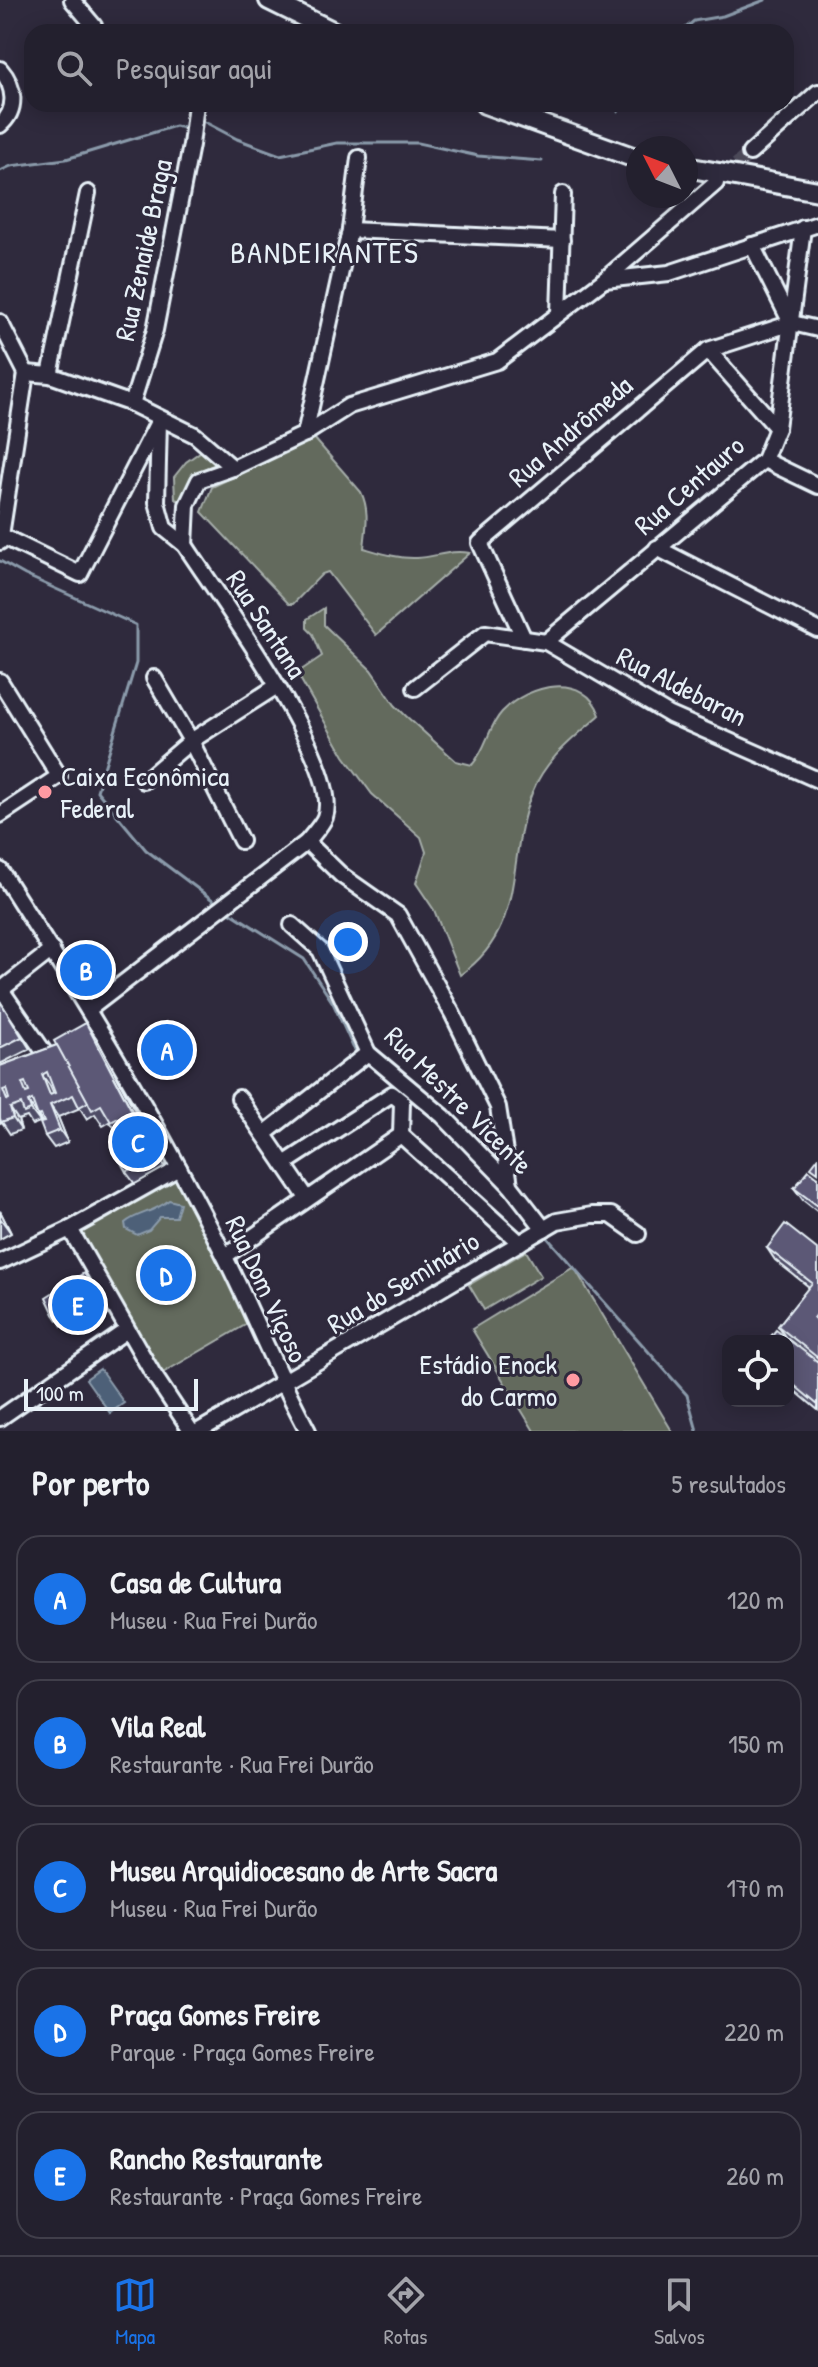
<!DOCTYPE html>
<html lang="pt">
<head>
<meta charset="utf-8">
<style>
	body { margin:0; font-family:"Patrick Hand",sans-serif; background:#2f2d3a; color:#f1f3f6 }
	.controls { position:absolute; right:24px; bottom:24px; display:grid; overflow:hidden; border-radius:16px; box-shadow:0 4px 20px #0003 }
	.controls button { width:72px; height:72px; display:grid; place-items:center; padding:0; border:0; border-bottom:2px solid #403e4a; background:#23202e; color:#f1f3f6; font:40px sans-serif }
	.compass { position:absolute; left:626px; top:136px; width:72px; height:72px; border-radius:50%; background:#23202e; box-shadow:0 4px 20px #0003; rotate:312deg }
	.scale { position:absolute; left:24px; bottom:20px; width:174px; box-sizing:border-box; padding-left:8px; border:4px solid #e8f1f8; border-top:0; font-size:22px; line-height:28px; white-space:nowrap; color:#e8f1f8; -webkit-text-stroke:6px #2f2a3d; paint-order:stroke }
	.you { position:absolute; left:348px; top:942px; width:28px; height:28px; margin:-20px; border:6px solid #fff; border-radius:50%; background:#1a73e8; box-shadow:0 0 0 12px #1a73e833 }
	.badge { display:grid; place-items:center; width:52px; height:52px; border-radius:50%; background:#1a73e8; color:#fff; font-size:26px; font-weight:700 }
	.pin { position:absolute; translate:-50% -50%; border:4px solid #fff; box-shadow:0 2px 8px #0006 }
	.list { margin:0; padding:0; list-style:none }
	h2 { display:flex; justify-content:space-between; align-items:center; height:104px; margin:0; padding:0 32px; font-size:34px }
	h2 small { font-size:26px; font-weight:400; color:#a3a3aa }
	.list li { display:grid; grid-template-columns:52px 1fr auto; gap:24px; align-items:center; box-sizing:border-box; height:128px; margin:0 16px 16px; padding:0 16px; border:2px solid #403e4a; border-radius:24px }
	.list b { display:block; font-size:30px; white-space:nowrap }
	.list p { margin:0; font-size:26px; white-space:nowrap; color:#a3a3aa }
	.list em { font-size:26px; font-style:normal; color:#a3a3aa }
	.icon { flex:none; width:44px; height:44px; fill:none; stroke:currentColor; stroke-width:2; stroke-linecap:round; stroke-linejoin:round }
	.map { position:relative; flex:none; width:818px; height:1431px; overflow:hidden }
	.search { position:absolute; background:#23202e; box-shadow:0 4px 20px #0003; left:24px; right:24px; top:24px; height:88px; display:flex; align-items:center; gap:20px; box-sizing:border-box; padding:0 28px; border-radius:24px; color:#a3a3aa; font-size:30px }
	.sheet { height:824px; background:#23202e }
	nav { display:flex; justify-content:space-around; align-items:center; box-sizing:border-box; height:112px; border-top:2px solid #403e4a; background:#23202e; font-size:22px; color:#a3a3aa }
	nav a { display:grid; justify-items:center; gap:4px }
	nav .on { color:#1a73e8 }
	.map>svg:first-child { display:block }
	.green { fill:#636a5d; stroke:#a6aeaa; stroke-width:2 }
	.water { fill:#4d6178; stroke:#8b9bab; stroke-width:2 }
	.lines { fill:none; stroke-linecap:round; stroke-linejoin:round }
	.stream { stroke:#8b9bab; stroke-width:3 }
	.minor-tunnel { stroke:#4b4859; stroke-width:14; stroke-dasharray:14 7; stroke-linecap:butt }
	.minor-casing { stroke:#e8f1f8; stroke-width:20 }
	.major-casing { stroke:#e8f1f8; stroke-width:24 }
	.minor { stroke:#2f2a3d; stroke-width:14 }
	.major { stroke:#2f2a3d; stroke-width:18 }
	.wall { fill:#4e4c65; stroke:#e8f1f8; stroke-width:2 }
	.shaded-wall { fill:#403e53; stroke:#e8f1f8; stroke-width:2 }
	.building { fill:#5b5876; stroke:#e8f1f8; stroke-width:2; fill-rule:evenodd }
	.poi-dot { fill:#ff9aa2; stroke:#2f2a3d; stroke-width:3 }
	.labels { text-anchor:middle; stroke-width:6; stroke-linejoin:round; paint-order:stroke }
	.street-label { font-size:28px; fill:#e8f1f8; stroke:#2f2a3d }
	.poi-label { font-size:28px; fill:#e8f1f8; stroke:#2f2a3d; text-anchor:start }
	.neighbourhood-label { font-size:30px; letter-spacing:2px; fill:#e8f1f8; stroke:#2f2a3d }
</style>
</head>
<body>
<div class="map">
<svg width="818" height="1431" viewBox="0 0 818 1431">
	<rect width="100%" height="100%" fill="#2f2a3d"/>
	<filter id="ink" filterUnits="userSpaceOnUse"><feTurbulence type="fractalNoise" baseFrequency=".0125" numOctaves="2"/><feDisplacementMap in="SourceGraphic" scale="16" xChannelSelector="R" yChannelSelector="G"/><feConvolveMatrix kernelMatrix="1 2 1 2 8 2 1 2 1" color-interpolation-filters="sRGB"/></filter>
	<g filter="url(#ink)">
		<g class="green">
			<path d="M314 438 361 492C370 511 366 527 364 548 381 553 399 559 417 558 436 557 451 549 470 553L376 635 328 572 322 574 293 604H289L202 512 212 487Z"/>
			<path d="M214 442 226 452V463C209 465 192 471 186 488 182 501 189 490 180 501L175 499 174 477 186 462Z"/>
			<path d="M324 608V625L371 670 395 705 406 716 456 761 472 765C487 748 488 727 502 712 528 684 585 671 600 715 574 738 545 759 532 793 505 859 528 928 460 975L434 910 416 883 426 852 421 837 372 794 344 756 297 673 322 656 313 634 307 628V619Z"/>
			<polygon points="182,1174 252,1321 161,1374 75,1230"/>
			<polygon points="526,1251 541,1276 484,1310 469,1285"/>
			<polygon points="574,1267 672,1431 534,1431 472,1329"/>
		</g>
		<g class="water">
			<path d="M169 1200 180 1203 176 1217H160L149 1230 137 1235 126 1229 125 1223C138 1212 154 1213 169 1200Z"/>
			<polygon points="100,1369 124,1403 110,1413 86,1379"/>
		</g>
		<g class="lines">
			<g class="stream">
				<polyline points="681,32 694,21 723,16 765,0"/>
				<polyline points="618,112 622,104"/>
				<polyline points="201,120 237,139 280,155 337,143 418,143 478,156 542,161"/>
				<polyline points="0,171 11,166 66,159 175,126 188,129"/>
				<polyline points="0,561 25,575 136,625 136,663 97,791 146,850 218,904"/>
				<polyline points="228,911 304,959 333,1003 353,1047 359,1054"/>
				<polyline points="368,1062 389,1080"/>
				<polyline points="474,1158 512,1199"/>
				<polyline points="544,1234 687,1395 697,1431"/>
			</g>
			<polyline class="minor-tunnel" points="721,179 750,153"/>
			<defs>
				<g id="minor">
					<polyline points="72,0 94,26 95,32"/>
					<path d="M0 69C15 86 18 110 0 125"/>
					<polyline points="750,153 818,92"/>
					<polyline points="350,230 562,240"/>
					<polyline points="752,245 791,323"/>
					<polyline points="604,280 669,273 818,224"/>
					<polyline points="559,314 563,194"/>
					<polyline points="0,322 26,373"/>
					<polyline points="792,323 818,329"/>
					<polyline points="708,350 777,428"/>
					<polyline points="26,373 50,375 132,404 195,435 233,468"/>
					<polyline points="50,375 88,193"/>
					<polyline points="132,404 155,330 191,145 196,104"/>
					<polyline points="305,434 350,230 359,158"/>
					<polyline points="764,460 818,486"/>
					<polyline points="2,536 80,574 157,424"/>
					<polyline points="0,542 26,373"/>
					<polyline points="185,545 187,505 199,480 233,468 305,434 349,406 497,361 604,280 716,183"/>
					<polyline points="657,548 818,630"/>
					<polyline points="524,639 480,543 708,350 792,323"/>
					<polyline points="546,642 764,460 777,428 803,228"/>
					<polyline points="154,678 191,741 241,841"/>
					<polyline points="0,681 59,776 0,815"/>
					<polyline points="415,688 485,633 546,642 670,715 818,780"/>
					<polyline points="144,781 191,741 277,686"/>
					<polyline points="307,842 341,875 398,915 452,1013 498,1107 510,1185"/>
					<path d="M0 870C80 995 158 1121 224 1255 253 1313 277 1374 308 1431"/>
					<polyline points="292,925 320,950 368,1053 443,1116 510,1185 544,1229"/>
					<polyline points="0,988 44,1052"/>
					<polyline points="1,990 52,950"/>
					<path d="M88 1010 307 842C313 834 322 825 325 817 344 766 215 592 185 545L164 528 157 502 159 420"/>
					<polyline points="239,1098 307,1198"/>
					<polyline points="264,1134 368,1053"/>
					<polyline points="284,1164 392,1094 402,1102 401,1135"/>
					<polyline points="70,1229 152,1372 191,1431"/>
					<polyline points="225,1256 401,1135 520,1243"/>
					<polyline points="0,1262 70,1229 179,1168"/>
					<polyline points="0,1418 127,1330"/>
					<polyline points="199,1431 557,1221 592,1215 611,1215 638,1234"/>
				</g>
				<g id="major">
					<polyline points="269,0 334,32"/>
					<polyline points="485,104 638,159"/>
					<polyline points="686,167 818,191"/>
				</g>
			</defs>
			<use href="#minor" class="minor-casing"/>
			<use href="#major" class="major-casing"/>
			<use href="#minor" class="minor"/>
			<use href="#major" class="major"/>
		</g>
		<g class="wall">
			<polygon points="0,1001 30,1049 0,1064"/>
			<polygon points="86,1023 97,1039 165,1167 135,1184 126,1172 124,1145 116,1130 110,1122 103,1126 95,1114 87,1119 80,1108 58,1117 68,1142 54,1148 45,1136 42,1122 37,1114 40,1122 32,1125 27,1117 18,1120 21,1130 10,1134 2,1122 0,1123 0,1066 57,1045"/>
			<polygon points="182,1042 187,1050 162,1070 146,1051"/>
			<polygon points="818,1177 818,1212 803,1200 794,1188"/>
			<polygon points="0,1211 11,1233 0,1239"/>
			<polygon points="767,1248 818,1250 818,1410 788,1385 788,1341 778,1326 809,1287 775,1260"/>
			<polygon points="93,1285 102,1302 62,1326 54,1314"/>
		</g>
		<g class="shaded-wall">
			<polygon points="86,1023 97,1039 143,1126 132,1111"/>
			<polygon points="42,1075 50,1086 57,1102 50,1095"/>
			<polygon points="28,1102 37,1114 40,1122 31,1110"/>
			<polygon points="50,1105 58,1117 68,1142 60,1130"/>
			<polygon points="10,1108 18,1120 21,1130 13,1118"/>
			<polygon points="137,1118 143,1126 165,1167 157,1155"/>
			<polygon points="0,1211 11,1233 0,1218"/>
		</g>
		<g class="building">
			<polygon points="0,1001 22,1037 0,1048"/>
			<polygon points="166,1022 182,1042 156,1062 140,1043"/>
			<polygon points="86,1023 132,1111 111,1122 101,1105 92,1110 54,1041"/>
			<path d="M57 1045 88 1102 79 1107 73 1095 50 1105 60 1130 45 1136 40 1123 44 1122 41 1115 38 1116 32 1100 28 1102 31 1110 24 1113 21 1104 10 1108 13 1118 1 1122 0 1118V1066ZM47 1072 55 1093 50 1095 42 1075ZM25 1082 29 1092 26 1093 22 1083ZM6 1089 9 1099 7 1100 3 1090Z"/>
			<polygon points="137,1118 148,1138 145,1134 124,1145 116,1130"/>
			<polygon points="145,1134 157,1155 126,1172 112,1146 121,1141 124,1146"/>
			<polygon points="818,1158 818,1172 811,1167"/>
			<polygon points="809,1170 818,1177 818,1206 794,1188"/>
			<polygon points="785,1224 818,1250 818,1313 814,1318 818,1321 818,1358 778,1326 812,1283 767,1248"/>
			<polygon points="84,1273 94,1290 54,1314 46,1297"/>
			<polygon points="776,1330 818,1362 818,1405 788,1380 788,1341 767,1341"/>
		</g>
	</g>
	<g class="poi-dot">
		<circle cx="45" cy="792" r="8"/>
		<circle cx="573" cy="1380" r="8"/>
	</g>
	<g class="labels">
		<g class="street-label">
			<text transform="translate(143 250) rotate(-78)" y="10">Rua Zenaide Braga</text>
			<text transform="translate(570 431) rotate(-41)" y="10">Rua Andrômeda</text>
			<text transform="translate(689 485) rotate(-41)" y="10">Rua Centauro</text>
			<text transform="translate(267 624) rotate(57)" y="10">Rua Santana</text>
			<text transform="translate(682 686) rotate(27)" y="10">Rua Aldebaran</text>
			<text transform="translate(459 1100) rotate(45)" y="10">Rua Mestre Vicente</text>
			<text transform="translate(403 1282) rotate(-31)" y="10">Rua do Seminário</text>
			<text transform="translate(267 1289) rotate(65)" y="10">Rua Dom Viçoso</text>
		</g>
		<g class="poi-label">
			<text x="61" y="786">Caixa Econômica<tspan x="61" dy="32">Federal</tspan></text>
			<text x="557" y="1374" text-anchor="end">Estádio Enock<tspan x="557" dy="32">do Carmo</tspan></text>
		</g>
		<g class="neighbourhood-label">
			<text x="325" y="263">BANDEIRANTES</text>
		</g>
	</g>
</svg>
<div class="controls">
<button><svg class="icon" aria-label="locate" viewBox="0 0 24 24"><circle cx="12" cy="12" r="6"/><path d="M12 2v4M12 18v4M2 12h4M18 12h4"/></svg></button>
</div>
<svg class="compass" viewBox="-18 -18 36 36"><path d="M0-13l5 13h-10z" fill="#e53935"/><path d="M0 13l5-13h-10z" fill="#a3a3aa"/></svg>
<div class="scale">100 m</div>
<div class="you"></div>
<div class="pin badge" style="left:167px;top:1050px">A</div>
<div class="pin badge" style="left:86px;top:970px">B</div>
<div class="pin badge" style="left:138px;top:1142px">C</div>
<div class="pin badge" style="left:166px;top:1275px">D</div>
<div class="pin badge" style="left:78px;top:1305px">E</div>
<div class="search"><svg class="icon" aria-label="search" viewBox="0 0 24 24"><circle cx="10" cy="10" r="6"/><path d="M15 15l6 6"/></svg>Pesquisar aqui</div>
</div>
<section class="sheet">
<h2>Por perto<small>5 resultados</small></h2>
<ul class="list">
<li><span class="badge">A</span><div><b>Casa de Cultura</b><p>Museu · Rua Frei Durão</p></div><em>120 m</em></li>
<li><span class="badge">B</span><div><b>Vila Real</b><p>Restaurante · Rua Frei Durão</p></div><em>150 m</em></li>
<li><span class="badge">C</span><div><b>Museu Arquidiocesano de Arte Sacra</b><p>Museu · Rua Frei Durão</p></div><em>170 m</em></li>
<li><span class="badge">D</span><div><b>Praça Gomes Freire</b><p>Parque · Praça Gomes Freire</p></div><em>220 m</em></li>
<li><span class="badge">E</span><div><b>Rancho Restaurante</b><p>Restaurante · Praça Gomes Freire</p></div><em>260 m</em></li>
</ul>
</section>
<nav>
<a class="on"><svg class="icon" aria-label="map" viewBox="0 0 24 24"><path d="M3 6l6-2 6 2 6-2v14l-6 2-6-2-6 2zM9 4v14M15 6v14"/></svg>Mapa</a>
<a><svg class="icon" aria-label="directions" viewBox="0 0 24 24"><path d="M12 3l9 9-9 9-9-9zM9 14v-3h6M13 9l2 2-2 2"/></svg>Rotas</a>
<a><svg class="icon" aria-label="saved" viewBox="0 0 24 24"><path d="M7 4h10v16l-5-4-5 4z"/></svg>Salvos</a>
</nav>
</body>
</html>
